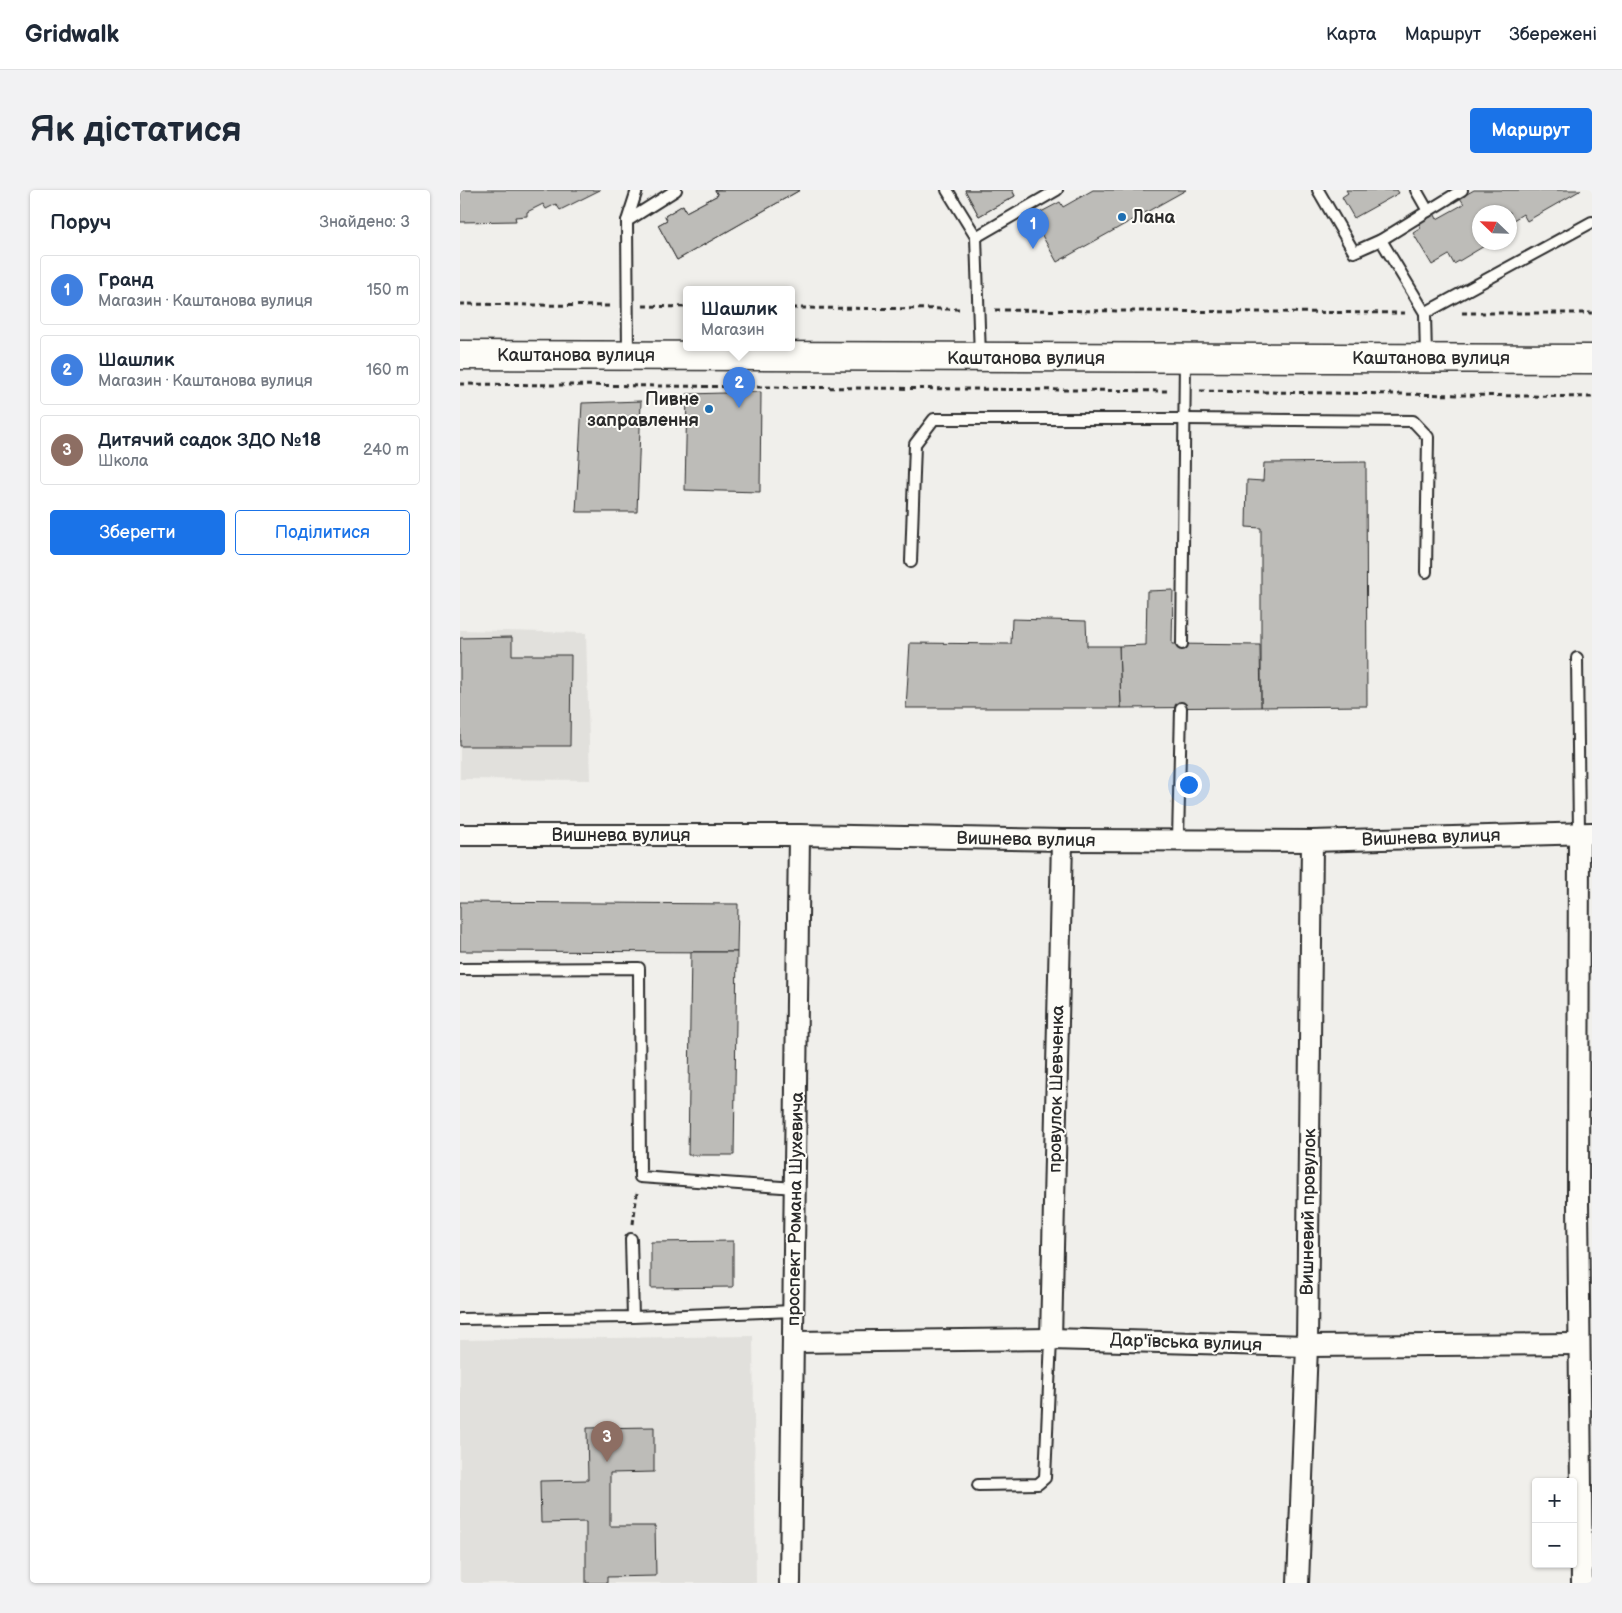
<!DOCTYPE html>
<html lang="uk">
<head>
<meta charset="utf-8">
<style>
	body { margin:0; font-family:"Balsamiq Sans",sans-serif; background:#f2f2f3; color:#1f2937 }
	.controls { position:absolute; right:15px; bottom:15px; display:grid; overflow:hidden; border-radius:5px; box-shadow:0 1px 4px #0004 }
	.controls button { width:45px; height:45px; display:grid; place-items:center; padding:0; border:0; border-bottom:1px solid #e0e1e3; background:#fff; color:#1f2937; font:25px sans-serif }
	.compass { position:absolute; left:1012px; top:15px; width:45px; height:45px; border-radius:50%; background:#fff; box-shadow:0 1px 4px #0004; rotate:293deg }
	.you { position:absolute; left:728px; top:594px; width:18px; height:18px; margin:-12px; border:4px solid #fff; border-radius:50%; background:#1a73e8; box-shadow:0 0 0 8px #1a73e833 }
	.badge { display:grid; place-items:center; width:32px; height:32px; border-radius:50%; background:#1a73e8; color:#fff; font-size:16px; font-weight:700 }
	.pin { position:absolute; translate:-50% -41px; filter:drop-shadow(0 1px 2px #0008) }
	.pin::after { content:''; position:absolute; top:26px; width:18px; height:15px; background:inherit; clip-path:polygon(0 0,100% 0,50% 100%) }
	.popup { position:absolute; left:223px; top:96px; width:112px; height:65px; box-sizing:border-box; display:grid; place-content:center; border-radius:5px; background:#fff; filter:drop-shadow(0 1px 4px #0005); font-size:16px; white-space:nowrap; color:#747a83 }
	.popup b { font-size:19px; color:#1f2937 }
	.popup::after { content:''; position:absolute; left:50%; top:100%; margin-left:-10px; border:10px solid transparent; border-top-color:#fff }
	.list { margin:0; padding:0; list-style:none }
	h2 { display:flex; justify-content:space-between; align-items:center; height:65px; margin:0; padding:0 20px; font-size:21px }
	h2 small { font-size:16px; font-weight:400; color:#747a83 }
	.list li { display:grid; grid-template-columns:32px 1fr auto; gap:15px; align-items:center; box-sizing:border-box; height:70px; margin:0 10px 10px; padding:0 10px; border:1px solid #e0e1e3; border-radius:5px }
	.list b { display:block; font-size:19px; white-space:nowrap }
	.list p { margin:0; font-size:16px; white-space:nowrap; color:#747a83 }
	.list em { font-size:16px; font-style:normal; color:#747a83 }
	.actions { display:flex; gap:10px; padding:15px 20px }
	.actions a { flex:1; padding:11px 0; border:1px solid #1a73e8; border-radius:5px; text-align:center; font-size:18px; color:#1a73e8 }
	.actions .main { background:#1a73e8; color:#fff }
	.map { position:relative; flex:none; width:1132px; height:1393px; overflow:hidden; border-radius:5px }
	header { display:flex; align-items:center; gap:30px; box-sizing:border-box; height:70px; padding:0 25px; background:#fff; border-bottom:1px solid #e0e1e3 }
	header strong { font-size:24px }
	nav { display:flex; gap:28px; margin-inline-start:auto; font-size:18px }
	.intro { display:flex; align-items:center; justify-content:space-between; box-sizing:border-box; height:120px; padding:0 30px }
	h1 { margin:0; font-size:35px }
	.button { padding:12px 22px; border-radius:5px; background:#1a73e8; color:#fff; font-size:18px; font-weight:700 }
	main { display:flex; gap:30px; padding:0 30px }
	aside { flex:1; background:#fff; border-radius:5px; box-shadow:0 1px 4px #0004 }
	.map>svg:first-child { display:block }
	.built { fill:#e1e0dc }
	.building { fill:#bdbcb8; stroke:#2b2b2b }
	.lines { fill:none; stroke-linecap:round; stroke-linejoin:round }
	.lane-casing { stroke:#2b2b2b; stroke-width:14 }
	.street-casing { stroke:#2b2b2b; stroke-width:24 }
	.secondary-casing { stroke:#2b2b2b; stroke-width:31 }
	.path { stroke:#2b2b2b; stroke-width:3; stroke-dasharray:5 4; stroke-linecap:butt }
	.lane { stroke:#fdfcf7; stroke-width:10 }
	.street { stroke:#fdfcf7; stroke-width:20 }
	.secondary { stroke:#fdfcf7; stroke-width:28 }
	.poi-dot { fill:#1f6fb2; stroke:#fdfcf7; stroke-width:2 }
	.labels { text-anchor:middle; stroke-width:4; stroke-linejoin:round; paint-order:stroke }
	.poi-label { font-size:18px; font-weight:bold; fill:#2b2b2b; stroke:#fdfcf7; text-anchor:start }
	.street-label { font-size:18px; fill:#2b2b2b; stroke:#fdfcf7 }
</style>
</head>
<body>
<header>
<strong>Gridwalk</strong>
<nav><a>Карта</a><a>Маршрут</a><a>Збережені</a></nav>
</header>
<div class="intro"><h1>Як дістатися</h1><a class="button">Маршрут</a></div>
<main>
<aside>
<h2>Поруч<small>Знайдено: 3</small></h2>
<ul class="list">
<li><span class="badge" style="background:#3f7fe0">1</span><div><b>Гранд</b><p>Магазин · Каштанова вулиця</p></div><em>150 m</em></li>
<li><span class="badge" style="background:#3f7fe0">2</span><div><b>Шашлик</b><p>Магазин · Каштанова вулиця</p></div><em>160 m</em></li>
<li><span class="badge" style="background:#8d6e63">3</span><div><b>Дитячий садок ЗДО №18</b><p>Школа</p></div><em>240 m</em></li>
</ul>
<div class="actions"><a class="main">Зберегти</a><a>Поділитися</a></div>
</aside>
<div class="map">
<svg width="1132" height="1393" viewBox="0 0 1132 1393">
	<rect width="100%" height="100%" fill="#f0efeb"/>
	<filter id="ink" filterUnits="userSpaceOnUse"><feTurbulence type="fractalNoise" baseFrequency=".02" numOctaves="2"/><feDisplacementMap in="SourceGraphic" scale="10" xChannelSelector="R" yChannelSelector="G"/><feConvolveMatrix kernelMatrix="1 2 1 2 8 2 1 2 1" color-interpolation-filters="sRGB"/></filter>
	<g filter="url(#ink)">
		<g class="built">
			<polygon points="0,440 126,443 130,590 0,589"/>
			<polygon points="293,1146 296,1393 0,1393 0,1150"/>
		</g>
		<g class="building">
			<polygon points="0,0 140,0 100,20 96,14 86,19 83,14 67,22 67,26 55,27 56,31 0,32"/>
			<polygon points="255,0 340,0 217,70 198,35 207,30 205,26 223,15 226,22 258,5"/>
			<polygon points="255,0 340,0 217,70 198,35 207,30 205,26 223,15 226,22 258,5"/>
			<polygon points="505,0 552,0 555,6 519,26"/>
			<polygon points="505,0 552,0 555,6 519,26"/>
			<polygon points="633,0 726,0 597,72 575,33 584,27 581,22 600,12 603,17"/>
			<polygon points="886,0 937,0 939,3 894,28 882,7 888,3"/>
			<polygon points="1014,0 1121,0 1067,31 1063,24 1050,32 1050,22 1019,22 1019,52 1031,52 994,74 989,65 972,75 953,43 961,38 958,32 974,23 977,29 1004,14 1000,8"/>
			<polygon points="301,202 300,302 225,300 227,204"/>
			<polygon points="181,211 177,322 116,322 122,213"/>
			<polygon points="906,272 907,516 801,517 801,338 786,337 787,290 803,291 804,273"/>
			<polygon points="713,400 712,454 800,455 801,517 661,518 659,456 686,455 687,401"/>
			<polygon points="552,429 626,431 627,456 659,456 661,518 446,518 450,453 551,454"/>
			<polygon points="52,447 52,465 111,465 110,556 0,556 0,448"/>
			<polygon points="0,712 278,714 277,762 0,761"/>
			<polygon points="231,762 277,762 274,965 228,965"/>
			<polygon points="273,1051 273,1097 191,1098 191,1052"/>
			<polygon points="194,1237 194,1282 150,1283 150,1336 195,1336 196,1386 147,1387 147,1393 126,1393 126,1332 81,1333 80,1291 128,1290 127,1238"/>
		</g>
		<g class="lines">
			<defs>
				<g id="lane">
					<polyline points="487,0 516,47 520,167"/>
					<polyline points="858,0 894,62 921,50 1002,0"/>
					<polyline points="956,0 968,21"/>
					<polyline points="167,31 216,0"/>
					<polyline points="516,47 597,0"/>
					<polyline points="921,50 965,123"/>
					<polyline points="168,164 167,31 177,0"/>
					<polyline points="966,167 965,123 1132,32"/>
					<polyline points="451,372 455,254 474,229 723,229 953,231 968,247 966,382"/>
					<polyline points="722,454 725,169"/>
					<polyline points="1117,468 1119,643"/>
					<polyline points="718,650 721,518"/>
					<polyline points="0,779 179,778 180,987 336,998"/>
					<polyline points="171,1049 173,1127"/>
					<polyline points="0,1129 173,1127 333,1121"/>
					<polyline points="518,1295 578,1294 585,1288 591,1149"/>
				</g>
				<g id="street">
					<polyline points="1119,643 1118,1013 1122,1393"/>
					<polyline points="0,645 339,645 602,650 852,651 1132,643"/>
					<polyline points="591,1149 602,650"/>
					<polyline points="334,1152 591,1149 847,1156 1118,1154"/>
					<polyline points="330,1393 339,645"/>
					<polyline points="838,1393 847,1156 852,651"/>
				</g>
				<polyline id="secondary" points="0,165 1132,169"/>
			</defs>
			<use href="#lane" class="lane-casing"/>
			<use href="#street" class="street-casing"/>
			<use href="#secondary" class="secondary-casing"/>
			<g class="path">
				<polyline points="0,114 152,116"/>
				<polyline points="183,116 226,117"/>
				<polyline points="332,118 501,119"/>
				<polyline points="535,120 946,123"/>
				<polyline points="1002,123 1132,123"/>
				<polyline points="0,194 709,201"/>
				<polyline points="740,201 1132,207"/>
				<polyline points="173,1034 177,1003"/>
			</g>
			<use href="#lane" class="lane"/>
			<use href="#street" class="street"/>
			<use href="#secondary" class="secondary"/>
		</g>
	</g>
	<g class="poi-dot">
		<circle cx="662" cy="27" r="5"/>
		<circle cx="249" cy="219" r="5"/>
	</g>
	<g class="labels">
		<g class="poi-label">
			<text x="672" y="33">Лана</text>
			<text x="239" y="215" text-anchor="end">Пивне<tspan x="239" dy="21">заправлення</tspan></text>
		</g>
		<g class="street-label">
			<text x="116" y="171">Каштанова вулиця</text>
			<text x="566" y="174">Каштанова вулиця</text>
			<text x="971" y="174">Каштанова вулиця</text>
			<text x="161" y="651">Вишнева вулиця</text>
			<text transform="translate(971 647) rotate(-2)" y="6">Вишнева вулиця</text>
			<text transform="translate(566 649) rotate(1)" y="6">Вишнева вулиця</text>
			<text transform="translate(596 899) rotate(-89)" y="6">провулок Шевченка</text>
			<text transform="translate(335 1019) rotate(-89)" y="6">проспект Романа Шухевича</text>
			<text transform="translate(848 1022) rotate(-89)" y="6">Вишневий провулок</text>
			<text transform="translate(726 1152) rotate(2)" y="6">Дар'ївська вулиця</text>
		</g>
	</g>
</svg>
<div class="controls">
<button>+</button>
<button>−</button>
</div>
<svg class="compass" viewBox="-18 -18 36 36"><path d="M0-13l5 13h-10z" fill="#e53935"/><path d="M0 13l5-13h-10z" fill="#747a83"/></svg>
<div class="you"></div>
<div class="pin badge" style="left:573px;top:59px;background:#3f7fe0">1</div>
<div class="pin badge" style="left:279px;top:218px;background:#3f7fe0">2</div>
<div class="popup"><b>Шашлик</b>Магазин</div>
<div class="pin badge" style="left:147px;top:1272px;background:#8d6e63">3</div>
</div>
</main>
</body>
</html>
